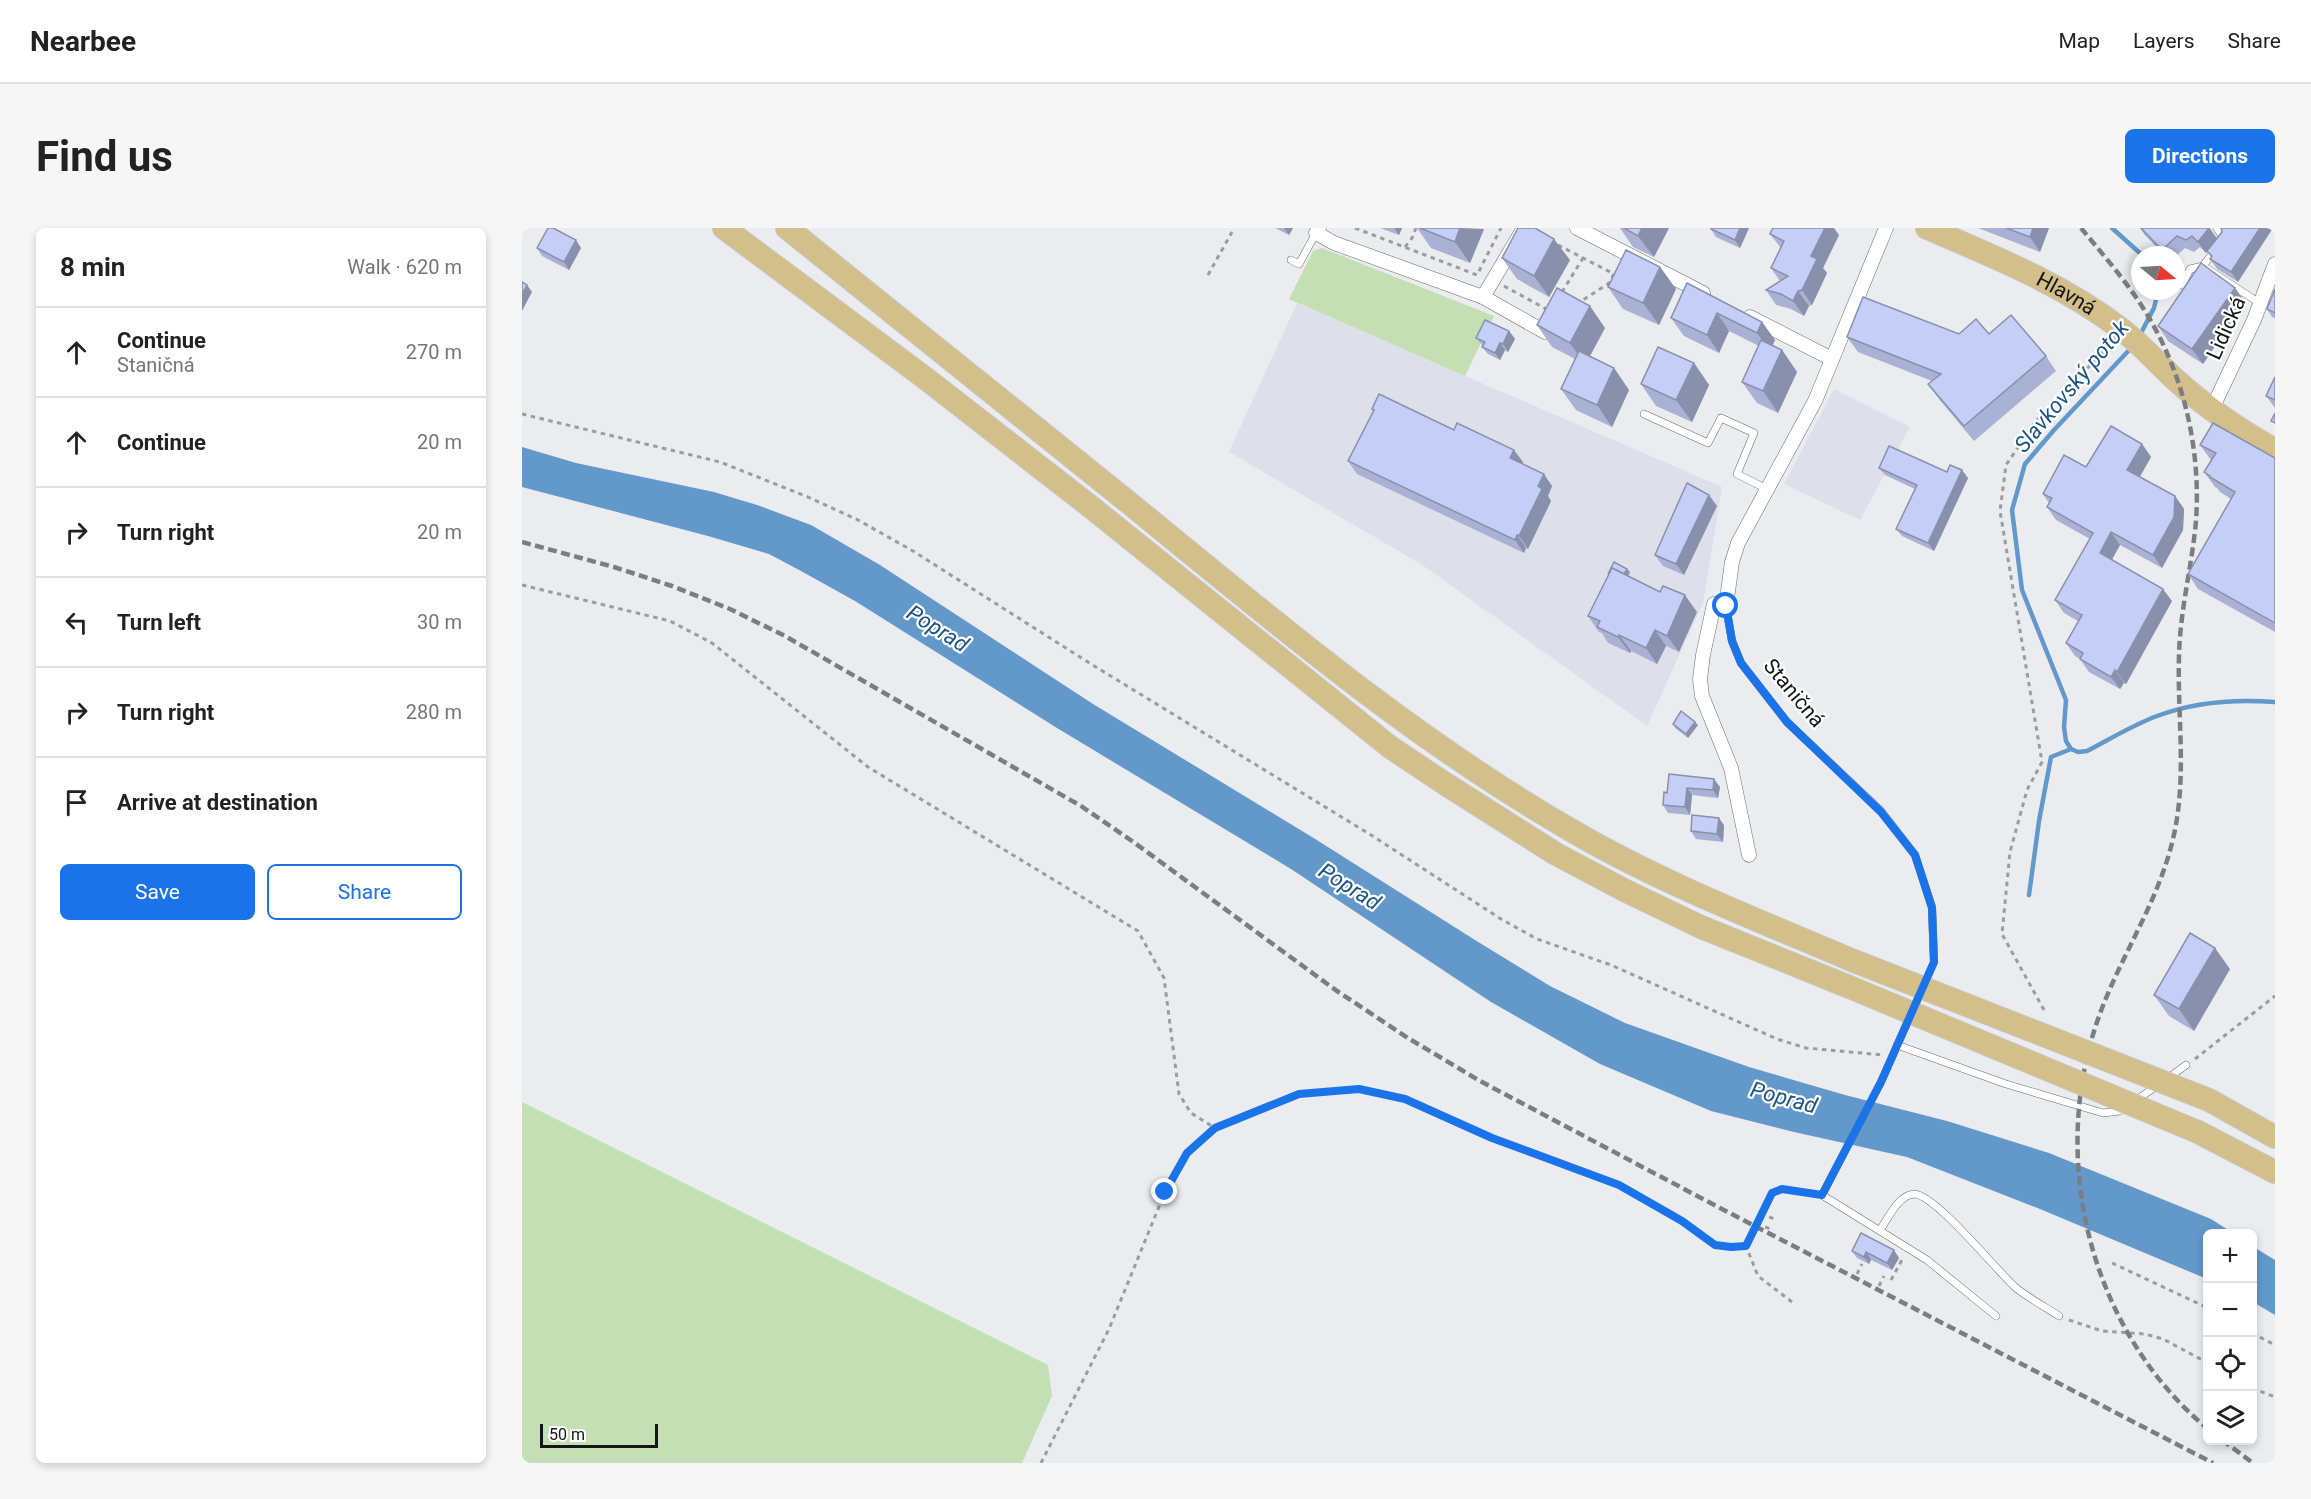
<!DOCTYPE html>
<html lang="en">
<head>
<meta charset="utf-8">
<style>
	body { margin:0; font-family:Roboto,sans-serif; background:#f6f6f6; color:#222 }
	.controls { position:absolute; right:18px; bottom:18px; display:grid; overflow:hidden; border-radius:9px; box-shadow:0 3px 9px #0003 }
	.controls button { width:54px; height:54px; display:grid; place-items:center; padding:0; border:0; border-bottom:2px solid #e0e0e0; background:#fff; color:#222; font:30px sans-serif }
	.compass { position:absolute; left:1609px; top:18px; width:54px; height:54px; border-radius:50%; background:#fff; box-shadow:0 3px 9px #0003; rotate:108deg }
	.scale { position:absolute; left:18px; bottom:15px; width:118px; box-sizing:border-box; padding-left:6px; border:3px solid #151617; border-top:0; font-size:16px; line-height:21px; white-space:nowrap; color:#151617; -webkit-text-stroke:4px #fff; paint-order:stroke }
	.stop { position:absolute; width:18px; height:18px; margin:-14px; border:4px solid #1a73e8; border-radius:50%; background:#fff }
	.stop.end { background:#1a73e8; border-color:#fff; box-shadow:0 2px 6px #0008 }
	.list { margin:0; padding:0; list-style:none }
	h2 { display:flex; justify-content:space-between; align-items:center; height:78px; margin:0; padding:0 24px; font-size:26px }
	h2 small { font-size:20px; font-weight:400; color:#767676 }
	.list li { display:grid; grid-template-columns:39px 1fr auto; gap:18px; align-items:center; box-sizing:border-box; height:90px; padding:0 24px; border-top:2px solid #e0e0e0 }
	.list b { display:block; font-size:22px; white-space:nowrap }
	.list p { margin:0; font-size:20px; white-space:nowrap; color:#767676 }
	.list em { font-size:20px; font-style:normal; color:#767676 }
	.actions { display:flex; gap:12px; padding:18px 24px }
	.actions a { flex:1; padding:14px 0; border:2px solid #1a73e8; border-radius:9px; text-align:center; font-size:21px; color:#1a73e8 }
	.actions .main { background:#1a73e8; color:#fff }
	.icon { flex:none; width:33px; height:33px; fill:none; stroke:currentColor; stroke-width:2; stroke-linecap:round; stroke-linejoin:round }
	.map { position:relative; flex:none; width:1753px; height:1235px; overflow:hidden; border-radius:9px }
	header { display:flex; align-items:center; gap:36px; box-sizing:border-box; height:84px; padding:0 30px; background:#fff; border-bottom:2px solid #e0e0e0 }
	header strong { font-size:28px }
	nav { display:flex; gap:33px; margin-inline-start:auto; font-size:21px }
	.intro { display:flex; align-items:center; justify-content:space-between; box-sizing:border-box; height:144px; padding:0 36px }
	h1 { margin:0; font-size:42px }
	.button { padding:15px 27px; border-radius:9px; background:#1a73e8; color:#fff; font-size:21px; font-weight:700 }
	main { display:flex; gap:36px; padding:0 36px }
	aside { flex:1; background:#fff; border-radius:9px; box-shadow:0 3px 9px #0003 }
	.map>svg:first-child { display:block }
	.built { fill:#dde0eb }
	.green { fill:#c4dfb4 }
	.water { fill:#6398ca }
	.lines { fill:none; stroke-linecap:round; stroke-linejoin:round }
	.stream { stroke:#6398ca; stroke-width:4.5 }
	.lane-casing { stroke:#6a6a6d; stroke-width:8 }
	.street-casing { stroke:#6a6a6d; stroke-width:15 }
	.primary-casing { stroke:#c7c7c7; stroke-width:24 }
	.path { stroke:#9b9c9e; stroke-width:3; stroke-dasharray:4.5 4.5; stroke-linecap:butt }
	.lane { stroke:#fff; stroke-width:7 }
	.street { stroke:#fff; stroke-width:14 }
	.primary { stroke:#d2bf89; stroke-width:22 }
	.rail { stroke:#7c7d7f; stroke-width:4.5; stroke-dasharray:9 4.5; stroke-linecap:butt }
	.primary-bridge-casing { stroke:#c7c7c7; stroke-width:24; stroke-linecap:butt }
	.primary-bridge { stroke:#d2bf89; stroke-width:22 }
	.wall { fill:#a9b1d4 }
	.shaded-wall { fill:#8990ac }
	.building { fill:#c4cef6; stroke:#8990ac; stroke-width:1.5 }
	.route { stroke:#1a73e8; stroke-width:8 }
	.labels { text-anchor:middle; stroke-width:4.5; stroke-linejoin:round; paint-order:stroke }
	.street-label { font-size:21px; fill:#151617; stroke:#fff }
	.water-label { font-size:22px; font-style:italic; fill:#1b5384; stroke:#fff }
</style>
</head>
<body>
<header>
<strong>Nearbee</strong>
<nav><a>Map</a><a>Layers</a><a>Share</a></nav>
</header>
<div class="intro"><h1>Find us</h1><a class="button">Directions</a></div>
<main>
<aside>
<h2>8 min<small>Walk · 620 m</small></h2>
<ul class="list">
<li><svg class="icon" aria-label="ahead" viewBox="0 0 24 24"><path d="M12 20V5M6 11l6-6 6 6"/></svg><div><b>Continue</b><p>Staničná</p></div><em>270 m</em></li>
<li><svg class="icon" aria-label="ahead" viewBox="0 0 24 24"><path d="M12 20V5M6 11l6-6 6 6"/></svg><div><b>Continue</b></div><em>20 m</em></li>
<li><svg class="icon" aria-label="right" viewBox="0 0 24 24"><path d="M7 20v-9h11M14 6l5 5-5 5"/></svg><div><b>Turn right</b></div><em>20 m</em></li>
<li><svg class="icon" aria-label="left" viewBox="0 0 24 24"><path d="M17 20v-9H6M10 6l-5 5 5 5"/></svg><div><b>Turn left</b></div><em>30 m</em></li>
<li><svg class="icon" aria-label="right" viewBox="0 0 24 24"><path d="M7 20v-9h11M14 6l5 5-5 5"/></svg><div><b>Turn right</b></div><em>280 m</em></li>
<li><svg class="icon" aria-label="arrive" viewBox="0 0 24 24"><path d="M6 21V4h12l-3 4 3 4H6"/></svg><div><b>Arrive at destination</b></div></li>
</ul>
<div class="actions"><a class="main">Save</a><a>Share</a></div>
</aside>
<div class="map">
<svg width="1753" height="1235" viewBox="0 0 1753 1235">
	<rect width="100%" height="100%" fill="#ebecef"/>
	<g class="built">
		<polygon points="775,75 1200,259 1181,375 1125,498 899,336 707,224"/>
		<polygon points="1312,161 1388,199 1338,292 1262,256"/>
	</g>
	<g class="green">
		<polygon points="800,20 972,88 943,148 767,71 791,23"/>
		<polygon points="0,874 526,1137 530,1168 500,1235 0,1235"/>
	</g>
	<g class="water">
		<polygon points="0,219 54,235 192,264 235,277 289,297 358,337 571,476 790,609 953,712 1028,758 1103,795 1227,839 1323,867 1425,893 1527,925 1689,991 1711,1005 1686,1006 1685,1051 1518,981 1385,929 1272,904 1189,883 1078,836 969,774 769,641 535,500 333,373 279,343 247,326 186,308 0,259"/>
		<polygon points="1730,1018 1753,1032 1753,1087 1731,1074"/>
	</g>
	<g class="lines">
		<g class="stream">
			<polyline points="1590,0 1620,27"/>
			<polyline points="1618,107 1632,80 1636,63"/>
			<path d="M1610 119 1532 202 1503 236 1490 282 1500 362 1544 472 1542 499 1544 513 1549 521 1556 524 1565 523C1588 511 1611 497 1635 488 1672 474 1714 471 1753 474"/>
			<polyline points="1507,667 1517,593 1529,529 1549,521"/>
		</g>
		<defs>
			<g id="lane">
				<polyline points="1695,0 1702,11 1701,13"/>
				<polyline points="1694,21 1681,38 1739,76"/>
				<polyline points="769,32 777,36 794,5"/>
				<polyline points="1660,57 1668,41 1681,38"/>
				<polyline points="1122,186 1186,215 1199,190 1232,205 1215,246 1245,261"/>
				<polyline points="1204,378 1210,413 1219,435 1265,494 1359,583 1393,627 1410,679 1412,734 1359,854 1300,967 1405,1032 1474,1088"/>
				<polyline points="1375,817 1484,856 1581,885 1598,883 1603,879"/>
				<polyline points="1645,851 1664,837"/>
				<polyline points="1613,873 1636,857"/>
				<path d="M1358 1002C1366 991 1376 967 1392 966 1413 966 1475 1043 1494 1060 1507 1070 1523 1079 1537 1088"/>
			</g>
			<g id="street">
				<polyline points="797,0 794,5 812,15 961,69 1002,0"/>
				<polyline points="1055,0 1181,65"/>
				<polyline points="961,69 1023,104"/>
				<polyline points="1228,89 1310,131"/>
				<polyline points="1690,181 1732,92 1753,36"/>
				<polyline points="1192,376 1181,427 1178,451 1180,468 1209,540 1227,627"/>
				<polyline points="1204,378 1210,334 1216,315 1293,173 1364,0"/>
			</g>
			<g id="primary">
				<polyline points="202,0 403,150 569,279 868,519 922,555 1034,626 1104,663 1179,699 1325,758"/>
				<path d="M265 0C378 92 493 182 606 274 748 390 888 509 1047 601 1137 654 1236 692 1332 733"/>
				<path id="s1" d="M1405 0C1473 29 1540 56 1599 101 1620 117 1637 137 1656 154 1685 180 1719 203 1753 222"/>
				<polyline points="1687,872 1753,909"/>
				<polyline points="1676,904 1753,944"/>
			</g>
		</defs>
		<use href="#lane" class="lane-casing"/>
		<use href="#street" class="street-casing"/>
		<use href="#primary" class="primary-casing"/>
		<g class="path">
			<polyline points="833,0 955,47 979,0"/>
			<polyline points="1036,17 1092,46 1086,56 1056,75"/>
			<polyline points="883,19 890,10 894,0"/>
			<polyline points="686,47 710,4"/>
			<polyline points="982,58 1026,82"/>
			<polyline points="1040,64 1061,30"/>
			<polyline points="0,186 198,234 286,269 336,292 391,323 569,436 849,607 979,691 1015,711 1089,737 1255,811 1284,820 1361,827"/>
			<polyline points="0,357 148,393 190,415 346,539 616,703 642,750 657,866 669,885 693,900"/>
			<polyline points="1522,782 1480,706 1488,624 1505,562 1520,534 1478,283 1484,237 1514,193 1589,116"/>
			<polyline points="1673,831 1753,768"/>
			<polyline points="1239,985 1252,991"/>
			<polyline points="1235,995 1248,1001"/>
			<polyline points="1590,1035 1686,1080"/>
			<polyline points="1335,1046 1340,1036"/>
			<polyline points="1369,1052 1381,1030"/>
			<polyline points="1357,1058 1362,1048"/>
			<polyline points="1270,1074 1236,1048 1224,1018 1250,965 1260,961 1289,965"/>
			<polyline points="1547,1092 1580,1103 1623,1106 1641,1111 1686,1135"/>
			<polyline points="1730,1105 1753,1117"/>
			<polyline points="1730,1160 1753,1169"/>
			<polyline points="519,1235 587,1101 643,964 665,925 693,900 777,866 837,861 883,871 970,910 1097,957 1160,993 1193,1017 1209,1019 1224,1018"/>
		</g>
		<use href="#lane" class="lane"/>
		<use href="#street" class="street"/>
		<use href="#primary" class="primary"/>
		<g class="rail">
			<path d="M1559 0C1582 28 1607 56 1626 88 1662 148 1679 222 1674 293 1670 338 1658 382 1657 428 1655 491 1666 552 1650 615 1634 679 1596 732 1575 794 1527 935 1569 1104 1686 1201"/>
			<polyline points="0,314 92,339 150,358 208,381 263,408 559,578 610,613 815,763 886,810 958,853 1198,980 1691,1235"/>
			<polyline points="1700,1212 1731,1235"/>
		</g>
		<defs>
			<g id="primary-bridge">
				<polyline points="1332,733 1687,872"/>
				<polyline points="1325,758 1676,904"/>
			</g>
		</defs>
		<use href="#primary-bridge" class="primary-bridge-casing"/>
		<use href="#primary-bridge" class="primary-bridge"/>
	</g>
	<g class="wall">
		<polygon points="753,0 771,0 767,7"/>
		<polygon points="858,0 880,0 877,7"/>
		<polygon points="895,0 898,0 962,1 948,35 909,20"/>
		<polygon points="1098,0 1147,0 1132,29 1111,19"/>
		<polygon points="1189,0 1227,0 1218,20 1194,9 1189,1"/>
		<polygon points="1456,0 1527,0 1518,24"/>
		<polygon points="1618,0 1688,0 1695,10 1716,54 1695,41 1688,31 1689,29 1685,23 1684,25 1678,19 1672,24 1663,20 1654,28 1654,27 1642,27 1622,6"/>
		<polygon points="1248,6 1317,7 1301,40 1305,45 1290,77 1287,78 1282,88 1269,81 1254,77 1244,62 1258,53 1249,40 1259,20"/>
		<polygon points="15,20 59,20 47,42 20,28"/>
		<polygon points="980,30 1048,32 1027,69 995,51"/>
		<polygon points="1138,39 1154,61 1137,97 1101,81 1086,59"/>
		<polygon points="1165,55 1240,94 1253,112 1250,118 1260,122 1275,144 1256,185 1235,175 1220,154 1237,118 1207,103 1197,125 1162,108 1149,90"/>
		<polygon points="1713,60 1723,74 1681,136 1646,113 1636,98"/>
		<polygon points="1753,61 1753,90 1750,89 1745,81"/>
		<polygon points="1015,97 1083,100 1068,128 1092,140 1107,162 1090,199 1054,182 1039,161 1053,131 1030,119"/>
		<polygon points="987,103 993,111 986,124 983,122 978,132 966,126 960,119 961,118 954,110"/>
		<polygon points="1467,106 1524,128 1534,143 1452,213 1417,171 1406,156 1410,153 1336,124 1325,109"/>
		<polygon points="1172,135 1187,157 1170,194 1134,178 1119,156"/>
		<polygon points="1753,149 1753,180 1744,168"/>
		<polygon points="850,181 1001,234 1000,236 1030,258 1026,268 1029,273 1006,321 1004,320 1002,325 835,246 826,233 851,184"/>
		<polygon points="1620,216 1629,229 1618,249 1653,268 1662,281 1661,302 1640,340 1598,317 1590,331 1650,373 1604,456 1602,455 1598,461 1567,444 1558,431 1553,428 1544,415 1556,393 1542,385 1533,372 1568,311 1534,292 1525,279 1527,275 1521,266 1564,239"/>
		<polygon points="1678,217 1753,230 1753,404 1676,361 1666,346 1709,271 1698,264 1695,260 1693,259 1682,244 1689,232"/>
		<polygon points="1357,240 1425,244 1446,250 1412,323 1380,308 1374,301 1393,261 1363,247"/>
		<polygon points="1195,278 1162,347 1141,338 1133,327"/>
		<polygon points="1108,344 1106,348 1175,384 1157,424 1144,418 1135,436 1109,423 1108,425 1086,415 1080,405 1077,404 1066,388"/>
		<polygon points="1151,496 1176,497 1166,510 1153,500"/>
		<polygon points="1147,546 1198,559 1196,570 1170,567 1168,587 1146,585 1141,577 1145,565"/>
		<polygon points="1202,597 1201,614 1174,611 1169,603"/>
		<polygon points="1708,741 1672,803 1647,788 1632,767"/>
		<polygon points="1339,1005 1377,1030 1370,1042 1349,1032 1347,1036 1335,1030 1330,1023"/>
	</g>
	<g class="shaded-wall">
		<polygon points="762,0 771,0 767,7"/>
		<polygon points="872,0 880,0 877,7"/>
		<polygon points="938,0 962,1 948,35 933,14"/>
		<polygon points="1120,0 1147,0 1132,29 1116,8"/>
		<polygon points="1218,0 1227,0 1218,20 1213,12"/>
		<polygon points="1303,0 1312,0 1317,7 1301,40 1305,45 1290,77 1280,62 1289,28"/>
		<polygon points="1511,0 1527,0 1518,24 1508,9"/>
		<polygon points="1687,0 1695,11 1684,25 1676,14"/>
		<polygon points="1738,0 1751,0 1716,54 1709,44"/>
		<polygon points="1032,11 1048,32 1027,69 1012,48"/>
		<polygon points="54,12 59,20 47,42 42,34"/>
		<polygon points="1138,39 1154,61 1137,97 1121,75"/>
		<polygon points="5,57 10,64 0,83 0,66"/>
		<polygon points="1713,60 1723,74 1681,136 1670,121"/>
		<polygon points="1276,63 1287,78 1282,88 1271,73"/>
		<polygon points="1068,78 1083,100 1063,137 1048,115"/>
		<polygon points="1195,85 1207,103 1197,125 1185,107"/>
		<polygon points="1240,94 1253,112 1248,123 1235,105"/>
		<polygon points="987,103 993,111 986,124 981,116"/>
		<polygon points="978,115 983,122 978,132 973,125"/>
		<polygon points="1260,122 1275,144 1256,185 1241,163"/>
		<polygon points="1172,135 1187,157 1170,194 1154,172"/>
		<polygon points="1092,140 1107,162 1090,199 1075,177"/>
		<polygon points="1620,216 1629,229 1614,255 1605,242"/>
		<polygon points="992,222 1001,234 997,243 988,230"/>
		<polygon points="1440,242 1446,250 1412,323 1406,315"/>
		<polygon points="1022,246 1030,258 1026,268 1029,273 1006,321 997,308 1016,258"/>
		<polygon points="1187,267 1195,278 1162,347 1154,336"/>
		<polygon points="1653,268 1662,281 1661,302 1640,340 1631,327"/>
		<polygon points="1589,304 1598,317 1587,337 1578,325"/>
		<polygon points="995,307 1004,320 1002,325 993,312"/>
		<polygon points="1105,341 1108,344 1102,356 1099,352"/>
		<polygon points="1641,361 1650,373 1604,456 1595,444"/>
		<polygon points="1163,367 1175,384 1157,424 1145,408"/>
		<polygon points="1133,402 1144,418 1135,436 1124,420"/>
		<polygon points="1097,407 1109,423 1108,425 1096,409"/>
		<polygon points="1593,442 1602,455 1598,461 1589,449"/>
		<polygon points="1173,494 1176,497 1166,510 1164,506"/>
		<polygon points="1192,551 1198,559 1196,570 1191,562"/>
		<polygon points="1165,560 1170,567 1168,587 1163,579"/>
		<polygon points="1197,590 1202,597 1201,614 1195,606"/>
		<polygon points="1693,720 1708,741 1672,803 1657,781"/>
		<polygon points="1372,1022 1377,1030 1370,1042 1365,1035"/>
		<polygon points="1344,1024 1349,1032 1347,1036 1342,1029"/>
	</g>
	<g class="building">
		<polygon points="26,0 31,0 54,12 42,34 15,20"/>
		<polygon points="898,0 938,0 933,14"/>
		<polygon points="996,0 1013,0 1032,11 1012,48 980,30"/>
		<polygon points="1102,0 1120,0 1116,8"/>
		<polygon points="1189,0 1218,0 1213,12 1189,1"/>
		<polygon points="1251,0 1303,0 1289,28 1295,31 1280,62 1276,63 1271,73 1259,66 1244,62 1266,48 1249,40 1262,13 1248,6"/>
		<polygon points="1484,0 1511,0 1508,9"/>
		<polygon points="1619,0 1687,0 1676,14 1670,8 1664,12 1655,8 1640,22"/>
		<polygon points="1699,0 1738,0 1709,44 1688,31 1690,28 1685,23 1700,4"/>
		<polygon points="1104,22 1138,39 1121,75 1086,59"/>
		<polygon points="1679,35 1713,60 1670,121 1636,98"/>
		<polygon points="0,54 5,57 0,66"/>
		<polygon points="1165,55 1240,94 1235,105 1195,85 1185,107 1149,90"/>
		<polygon points="1035,60 1068,78 1048,115 1015,97"/>
		<polygon points="1753,61 1753,85 1745,81"/>
		<polygon points="1341,69 1437,106 1454,91 1467,106 1489,87 1524,128 1442,198 1406,156 1419,146 1325,109"/>
		<polygon points="963,92 987,103 981,116 978,115 973,125 960,119 963,114 954,110"/>
		<polygon points="1239,112 1260,122 1241,163 1220,154"/>
		<polygon points="1136,119 1172,135 1154,172 1119,156"/>
		<polygon points="1057,123 1092,140 1075,177 1039,161"/>
		<polygon points="1753,149 1753,172 1744,168"/>
		<polygon points="857,166 932,202 935,195 992,222 988,230 1022,246 1016,258 1020,261 997,308 995,307 993,312 826,233 852,182 850,181"/>
		<polygon points="1753,185 1753,195 1749,193"/>
		<polygon points="1691,195 1753,230 1753,395 1666,346 1713,264 1688,249 1688,248 1682,244 1694,225 1678,217"/>
		<polygon points="1589,198 1620,216 1605,242 1653,268 1652,289 1631,327 1589,304 1578,325 1641,361 1595,444 1593,442 1589,449 1558,431 1561,425 1544,415 1560,387 1533,372 1571,305 1525,279 1530,270 1521,266 1542,227 1564,239"/>
		<polygon points="1367,218 1425,244 1428,237 1440,242 1406,315 1374,301 1395,257 1357,240"/>
		<polygon points="1165,255 1187,267 1154,336 1133,327"/>
		<polygon points="1092,334 1105,341 1102,346 1090,340 1086,346"/>
		<polygon points="1090,340 1138,364 1141,358 1163,367 1145,408 1133,402 1124,420 1097,407 1096,409 1075,399 1078,393 1066,388"/>
		<polygon points="1159,483 1173,494 1164,506 1151,496"/>
		<polygon points="1147,546 1192,551 1191,562 1165,560 1163,579 1141,577 1142,564 1145,565"/>
		<polygon points="1170,587 1197,590 1195,606 1169,603"/>
		<polygon points="1668,705 1693,720 1657,781 1632,767"/>
		<polygon points="1339,1005 1372,1022 1365,1035 1344,1024 1342,1029 1330,1023"/>
	</g>
	<g class="lines">
		<polyline class="route" points="643,964 665,925 693,900 777,866 837,861 883,871 970,910 1097,957 1160,993 1193,1017 1209,1019 1224,1018 1250,965 1260,961 1300,967 1359,854 1412,734 1410,680 1393,627 1359,584 1265,494 1219,435 1210,413 1204,378"/>
	</g>
	<g class="labels">
		<g class="street-label">
			<text dy="7" stroke="none"><textPath href="#s1" startOffset="154">Hlavná</textPath></text>
			<text transform="translate(1704 100) rotate(-66)" y="7">Lidická</text>
			<text transform="translate(1272 465) rotate(50)" y="7">Staničná</text>
		</g>
		<g class="water-label">
			<text transform="translate(1549 158) rotate(-50)" y="8">Slavkovský potok</text>
			<text transform="translate(416 400) rotate(32)" y="8">Poprad</text>
			<text transform="translate(828 658) rotate(32)" y="8">Poprad</text>
			<text transform="translate(1262 869) rotate(15)" y="8">Poprad</text>
		</g>
	</g>
</svg>
<div class="controls">
<button>+</button>
<button>−</button>
<button><svg class="icon" aria-label="locate" viewBox="0 0 24 24"><circle cx="12" cy="12" r="6"/><path d="M12 2v4M12 18v4M2 12h4M18 12h4"/></svg></button>
<button><svg class="icon" aria-label="layers" viewBox="0 0 24 24"><path d="M12 4l9 5-9 5-9-5zM3 14l9 5 9-5"/></svg></button>
</div>
<svg class="compass" viewBox="-18 -18 36 36"><path d="M0-13l5 13h-10z" fill="#e53935"/><path d="M0 13l5-13h-10z" fill="#767676"/></svg>
<div class="scale">50 m</div>
<div class="stop" style="left:1204px;top:378px"></div>
<div class="stop end" style="left:643px;top:964px"></div>
</div>
</main>
</body>
</html>
